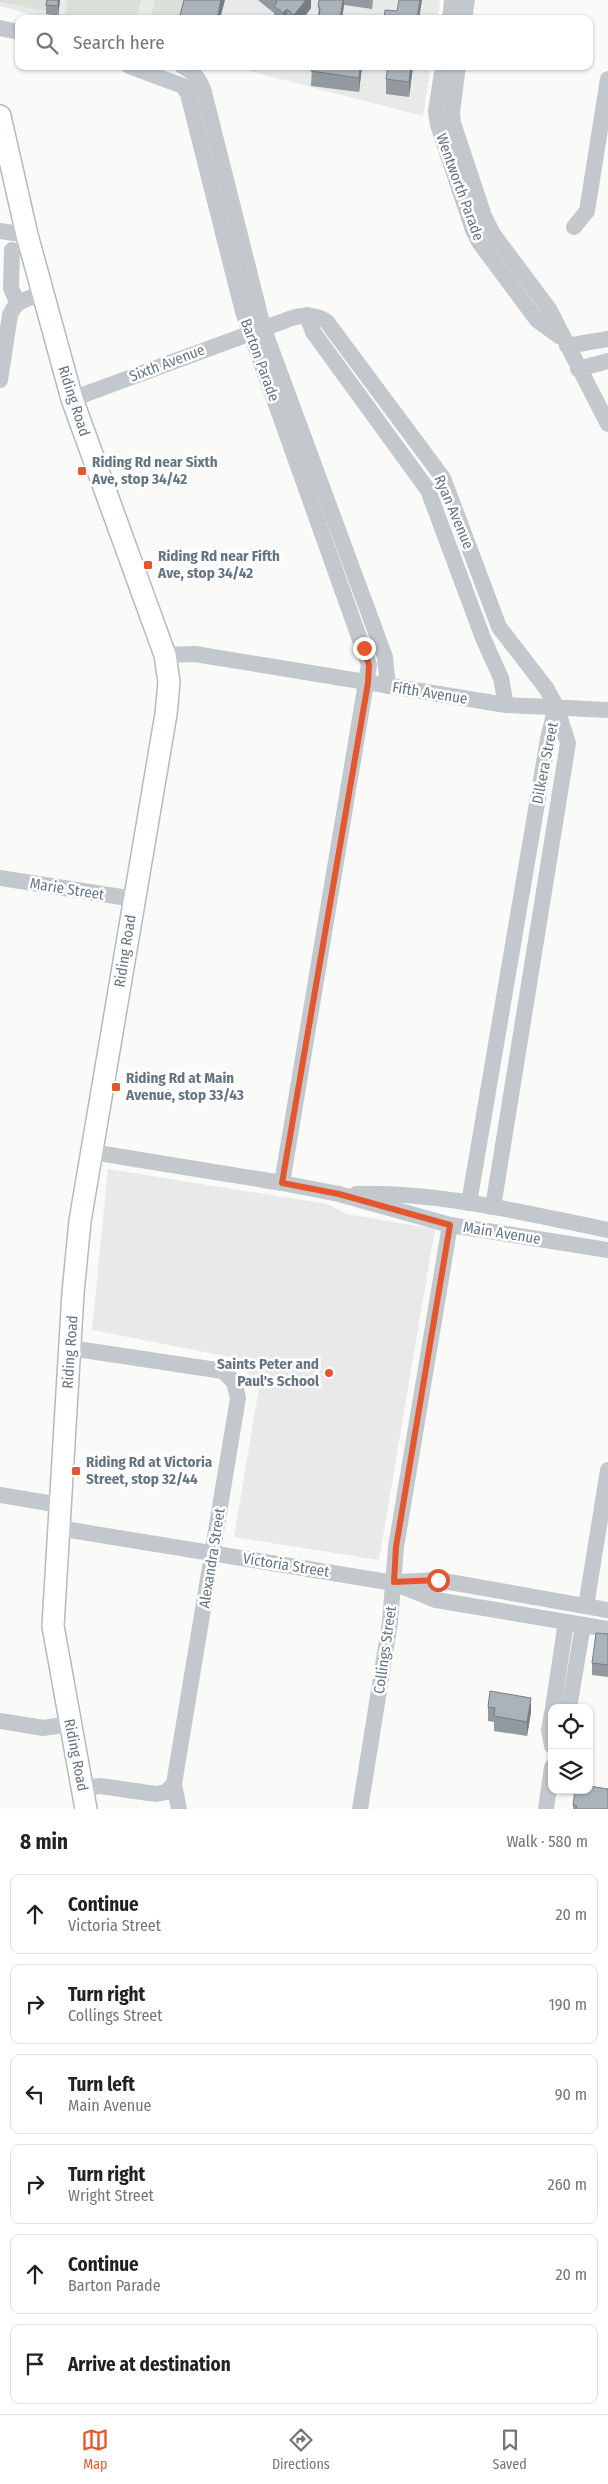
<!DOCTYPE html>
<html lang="en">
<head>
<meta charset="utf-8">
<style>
	body { margin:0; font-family:"Fira Sans Condensed",sans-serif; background:#f6f6f6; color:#222 }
	.controls { position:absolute; right:15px; bottom:15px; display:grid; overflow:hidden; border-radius:10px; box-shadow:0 1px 4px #0004 }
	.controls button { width:45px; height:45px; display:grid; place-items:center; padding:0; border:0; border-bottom:1px solid #e0e0e0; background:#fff; color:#222; font:25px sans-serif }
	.stop { position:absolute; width:15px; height:15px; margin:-11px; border:4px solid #e4572e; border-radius:50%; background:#fff }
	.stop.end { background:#e4572e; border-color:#fff; box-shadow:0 1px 5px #0008 }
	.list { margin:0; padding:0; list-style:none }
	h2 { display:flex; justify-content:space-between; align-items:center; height:65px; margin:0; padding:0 20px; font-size:21px }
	h2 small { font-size:16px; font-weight:400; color:#767676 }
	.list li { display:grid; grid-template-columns:32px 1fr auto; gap:15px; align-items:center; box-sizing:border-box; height:80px; margin:0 10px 10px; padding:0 10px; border:1px solid #e0e0e0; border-radius:10px }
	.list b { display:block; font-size:19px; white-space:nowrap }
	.list p { margin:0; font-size:16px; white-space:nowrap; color:#767676 }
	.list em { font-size:16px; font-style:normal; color:#767676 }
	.icon { flex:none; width:28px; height:28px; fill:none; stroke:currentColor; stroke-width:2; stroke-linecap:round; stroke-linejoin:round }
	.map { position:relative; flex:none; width:608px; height:1809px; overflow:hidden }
	.search { position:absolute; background:#fff; box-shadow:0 1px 4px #0004; left:15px; right:15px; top:15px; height:55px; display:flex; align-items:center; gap:12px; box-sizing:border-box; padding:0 18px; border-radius:10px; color:#767676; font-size:19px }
	.sheet { height:605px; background:#fff }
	nav { display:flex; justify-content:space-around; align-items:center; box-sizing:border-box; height:70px; border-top:1px solid #e0e0e0; background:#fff; font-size:14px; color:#767676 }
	nav a { display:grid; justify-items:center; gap:2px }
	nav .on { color:#e4572e }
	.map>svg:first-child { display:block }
	.built { fill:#e8e9e9 }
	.green { fill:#dadfd7 }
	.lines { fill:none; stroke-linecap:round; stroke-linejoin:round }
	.major-casing { stroke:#b5babe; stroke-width:24 }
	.minor { stroke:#c3c8cc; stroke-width:16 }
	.major { stroke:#fff; stroke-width:21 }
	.wall { fill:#929a9f }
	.shaded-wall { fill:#777d82 }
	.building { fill:#aab3b9; stroke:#777d82 }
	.route { stroke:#e4572e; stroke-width:6 }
	.poi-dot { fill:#e4572e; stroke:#fff; stroke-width:2 }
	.labels { text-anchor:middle; stroke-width:5; stroke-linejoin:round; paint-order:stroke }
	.street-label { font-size:15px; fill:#657683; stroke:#fff }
	.poi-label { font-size:15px; font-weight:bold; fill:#657683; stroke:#fff; text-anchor:start }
</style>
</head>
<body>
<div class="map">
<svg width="608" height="1809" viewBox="0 0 608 1809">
	<rect width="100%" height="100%" fill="#fafaf8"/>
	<g class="built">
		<polygon points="0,0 440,0 438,19 48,19 0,6"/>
		<polygon points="230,66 431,66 423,116"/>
		<polygon points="108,1169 327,1204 347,1214 435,1229 379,1560 234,1537 259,1387 235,1358 92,1330"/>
	</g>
	<g class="green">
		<polygon points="0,0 48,0 46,11 0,2"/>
		<polygon points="68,0 141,0 135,19 64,19"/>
		<polygon points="155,0 186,0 181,19 150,19"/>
	</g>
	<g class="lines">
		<defs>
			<polyline id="major" points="0,116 27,235 72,399 165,655 169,682 166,714 80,1221 73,1293 53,1626 86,1809"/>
		</defs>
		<use href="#major" class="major-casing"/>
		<g class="minor">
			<polyline points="450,19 452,0"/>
			<polyline points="464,19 467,0"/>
			<polyline points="0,28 19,32"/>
			<polyline points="129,66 183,86 188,94 243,312 369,665 282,1183"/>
			<path d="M182 66C194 71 200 80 204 92L263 327 385 657 388 686"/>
			<polyline points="443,66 436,111 438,125 473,230 479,242 537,320 559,336"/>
			<polyline points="458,66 452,112 453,123 484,216 493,234 549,309 608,424"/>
			<polyline points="574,227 587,211 608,79"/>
			<polyline points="0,231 27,235"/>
			<polyline points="12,250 11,288 17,302"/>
			<polyline points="307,315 313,332 428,490 483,638 501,678 506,705"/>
			<polyline points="567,346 608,339"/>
			<polyline points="578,369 608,361"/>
			<path d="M0 380 10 315C16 300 27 299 42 294"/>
			<path d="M72 399 292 318C305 315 317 314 327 322L443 478 499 627 546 688 556 706 568 743 493 1207"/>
			<polyline points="165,655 195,654 506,705 608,710"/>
			<polyline points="0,878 134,899"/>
			<polyline points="92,1152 282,1183 339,1194 450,1225 608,1250"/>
			<path d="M356 1194C441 1192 525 1213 608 1230"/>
			<polyline points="469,1203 548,739 556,706"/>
			<polyline points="70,1348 223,1371 234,1382 238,1398 174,1784 166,1792 156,1794 100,1786 83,1788"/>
			<polyline points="0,1495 60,1505"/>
			<polyline points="58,1528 394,1583 436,1600 608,1629"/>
			<polyline points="399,1582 438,1580 608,1610"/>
			<polyline points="586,1606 608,1470"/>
			<polyline points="553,1708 566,1622"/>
			<polyline points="569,1708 583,1625"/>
			<polyline points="552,1713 549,1730 552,1746"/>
			<polyline points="0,1721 43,1728 70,1724"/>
			<polyline points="174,1784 179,1809"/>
			<polyline points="360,1809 390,1622 396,1547 450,1225"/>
			<polyline points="546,1809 552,1767"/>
		</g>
		<use href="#major" class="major"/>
	</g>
	<g class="wall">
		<polygon points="60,0 58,16 46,14 46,5"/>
		<polygon points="258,0 311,0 311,8 303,19 274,19 274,13"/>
		<polygon points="319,0 373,0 372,9 344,5 342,19 318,19"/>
		<polygon points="312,66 362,66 359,92 311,86"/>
		<polygon points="413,66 409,97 386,94 386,79"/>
		<polygon points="608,1634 608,1677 592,1675 592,1663"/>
		<polygon points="488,1707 531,1712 527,1736 494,1731 494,1722 488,1721"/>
		<polygon points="573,1805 608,1809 573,1809"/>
	</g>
	<g class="shaded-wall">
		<polygon points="58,0 60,0 58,16"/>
		<polygon points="221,0 225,0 220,19 217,19"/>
		<polygon points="306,0 311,0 311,8 303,19 294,19 294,15"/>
		<polygon points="343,0 344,0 344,5 342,19 340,19"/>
		<polygon points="420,0 422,0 419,19 417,19"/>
		<polygon points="287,9 287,19 283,19 283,13"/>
		<polygon points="360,66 362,66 359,92 359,78"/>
		<polygon points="411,66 413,66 409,97 409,82"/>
		<polygon points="531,1698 531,1712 527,1736 527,1722"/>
	</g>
	<g class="building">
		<polygon points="47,0 58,0 58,6 46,5"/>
		<polygon points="184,0 221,0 217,19 179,19"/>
		<polygon points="275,0 306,0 294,15 287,9 283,13 274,6 277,2"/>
		<polygon points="319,0 343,0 340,19 319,19 320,7 318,7"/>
		<polygon points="399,0 420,0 417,19 384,19 385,10 397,11"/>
		<polygon points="312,66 360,66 359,78 311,71"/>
		<polygon points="388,66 411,66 409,82 386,79"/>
		<polygon points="596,1633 608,1634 608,1665 592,1663"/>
		<polygon points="490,1691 531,1698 527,1722 494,1716 495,1708 488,1707"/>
		<polygon points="589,1786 608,1789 608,1809 576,1809 577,1806 573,1805 575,1790 589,1790"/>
	</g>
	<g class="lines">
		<polyline class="route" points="364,648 369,665 368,683 282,1183 339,1194 450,1225 396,1547 394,1582 438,1580"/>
	</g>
	<g class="poi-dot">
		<rect x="77" y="466" width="10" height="10" rx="2.5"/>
		<rect x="143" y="560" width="10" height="10" rx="2.5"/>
		<rect x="111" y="1082" width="10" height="10" rx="2.5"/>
		<circle cx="329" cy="1373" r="5"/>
		<rect x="71" y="1466" width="10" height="10" rx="2.5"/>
	</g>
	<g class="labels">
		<g class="street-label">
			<text transform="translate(460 187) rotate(70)" y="5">Wentworth Parade</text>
			<text transform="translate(260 360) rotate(70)" y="5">Barton Parade</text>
			<text transform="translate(167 363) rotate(-21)" y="5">Sixth Avenue</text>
			<text transform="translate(74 401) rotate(72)" y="5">Riding Road</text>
			<text transform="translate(454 512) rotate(67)" y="5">Ryan Avenue</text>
			<text transform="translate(430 693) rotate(9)" y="5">Fifth Avenue</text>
			<text transform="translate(545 763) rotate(-79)" y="5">Dilkera Street</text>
			<text transform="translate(67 889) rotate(9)" y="5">Marie Street</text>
			<text transform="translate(125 951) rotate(-81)" y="5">Riding Road</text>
			<text transform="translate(502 1233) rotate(9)" y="5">Main Avenue</text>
			<text transform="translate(70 1352) rotate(-86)" y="5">Riding Road</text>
			<text transform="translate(212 1558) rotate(-81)" y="5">Alexandra Street</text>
			<text transform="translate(286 1565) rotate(9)" y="5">Victoria Street</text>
			<text transform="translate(385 1650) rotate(-82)" y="5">Collings Street</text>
			<text transform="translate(76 1755) rotate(79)" y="5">Riding Road</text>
		</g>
		<g class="poi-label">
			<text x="92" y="467">Riding Rd near Sixth<tspan x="92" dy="17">Ave, stop 34/42</tspan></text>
			<text x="158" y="561">Riding Rd near Fifth<tspan x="158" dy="17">Ave, stop 34/42</tspan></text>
			<text x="126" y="1083">Riding Rd at Main<tspan x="126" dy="17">Avenue, stop 33/43</tspan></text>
			<text x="319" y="1369" text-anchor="end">Saints Peter and<tspan x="319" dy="17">Paul's School</tspan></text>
			<text x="86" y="1467">Riding Rd at Victoria<tspan x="86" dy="17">Street, stop 32/44</tspan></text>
		</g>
	</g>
</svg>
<div class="controls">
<button><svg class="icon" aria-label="locate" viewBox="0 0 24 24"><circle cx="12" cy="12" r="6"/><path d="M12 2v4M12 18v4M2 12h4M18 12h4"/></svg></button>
<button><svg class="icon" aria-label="layers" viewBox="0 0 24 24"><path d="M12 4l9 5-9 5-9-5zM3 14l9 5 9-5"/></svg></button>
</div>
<div class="stop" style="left:438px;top:1580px"></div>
<div class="stop end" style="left:364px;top:648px"></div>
<div class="search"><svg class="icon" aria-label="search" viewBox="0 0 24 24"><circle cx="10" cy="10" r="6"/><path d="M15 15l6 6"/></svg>Search here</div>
</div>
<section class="sheet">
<h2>8 min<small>Walk · 580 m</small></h2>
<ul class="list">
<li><svg class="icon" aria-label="ahead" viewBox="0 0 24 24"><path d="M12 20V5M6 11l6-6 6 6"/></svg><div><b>Continue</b><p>Victoria Street</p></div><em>20 m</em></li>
<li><svg class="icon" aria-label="right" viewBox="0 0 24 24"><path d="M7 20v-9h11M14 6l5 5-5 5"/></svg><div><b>Turn right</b><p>Collings Street</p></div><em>190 m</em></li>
<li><svg class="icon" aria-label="left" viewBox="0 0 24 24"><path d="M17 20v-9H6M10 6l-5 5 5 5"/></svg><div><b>Turn left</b><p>Main Avenue</p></div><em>90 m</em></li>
<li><svg class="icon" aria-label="right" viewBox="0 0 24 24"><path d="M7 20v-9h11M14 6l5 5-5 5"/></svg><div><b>Turn right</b><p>Wright Street</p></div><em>260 m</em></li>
<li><svg class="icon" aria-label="ahead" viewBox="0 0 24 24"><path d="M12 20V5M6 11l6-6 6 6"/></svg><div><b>Continue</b><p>Barton Parade</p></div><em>20 m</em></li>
<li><svg class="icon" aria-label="arrive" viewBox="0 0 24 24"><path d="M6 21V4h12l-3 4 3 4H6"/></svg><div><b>Arrive at destination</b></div></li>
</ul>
</section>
<nav>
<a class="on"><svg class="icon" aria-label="map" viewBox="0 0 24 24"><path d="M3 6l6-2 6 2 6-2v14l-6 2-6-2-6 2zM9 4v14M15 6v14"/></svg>Map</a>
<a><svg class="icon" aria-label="directions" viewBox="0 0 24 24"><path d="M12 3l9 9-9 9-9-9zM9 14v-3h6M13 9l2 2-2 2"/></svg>Directions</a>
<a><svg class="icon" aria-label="saved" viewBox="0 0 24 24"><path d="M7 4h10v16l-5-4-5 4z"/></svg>Saved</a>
</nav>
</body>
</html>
